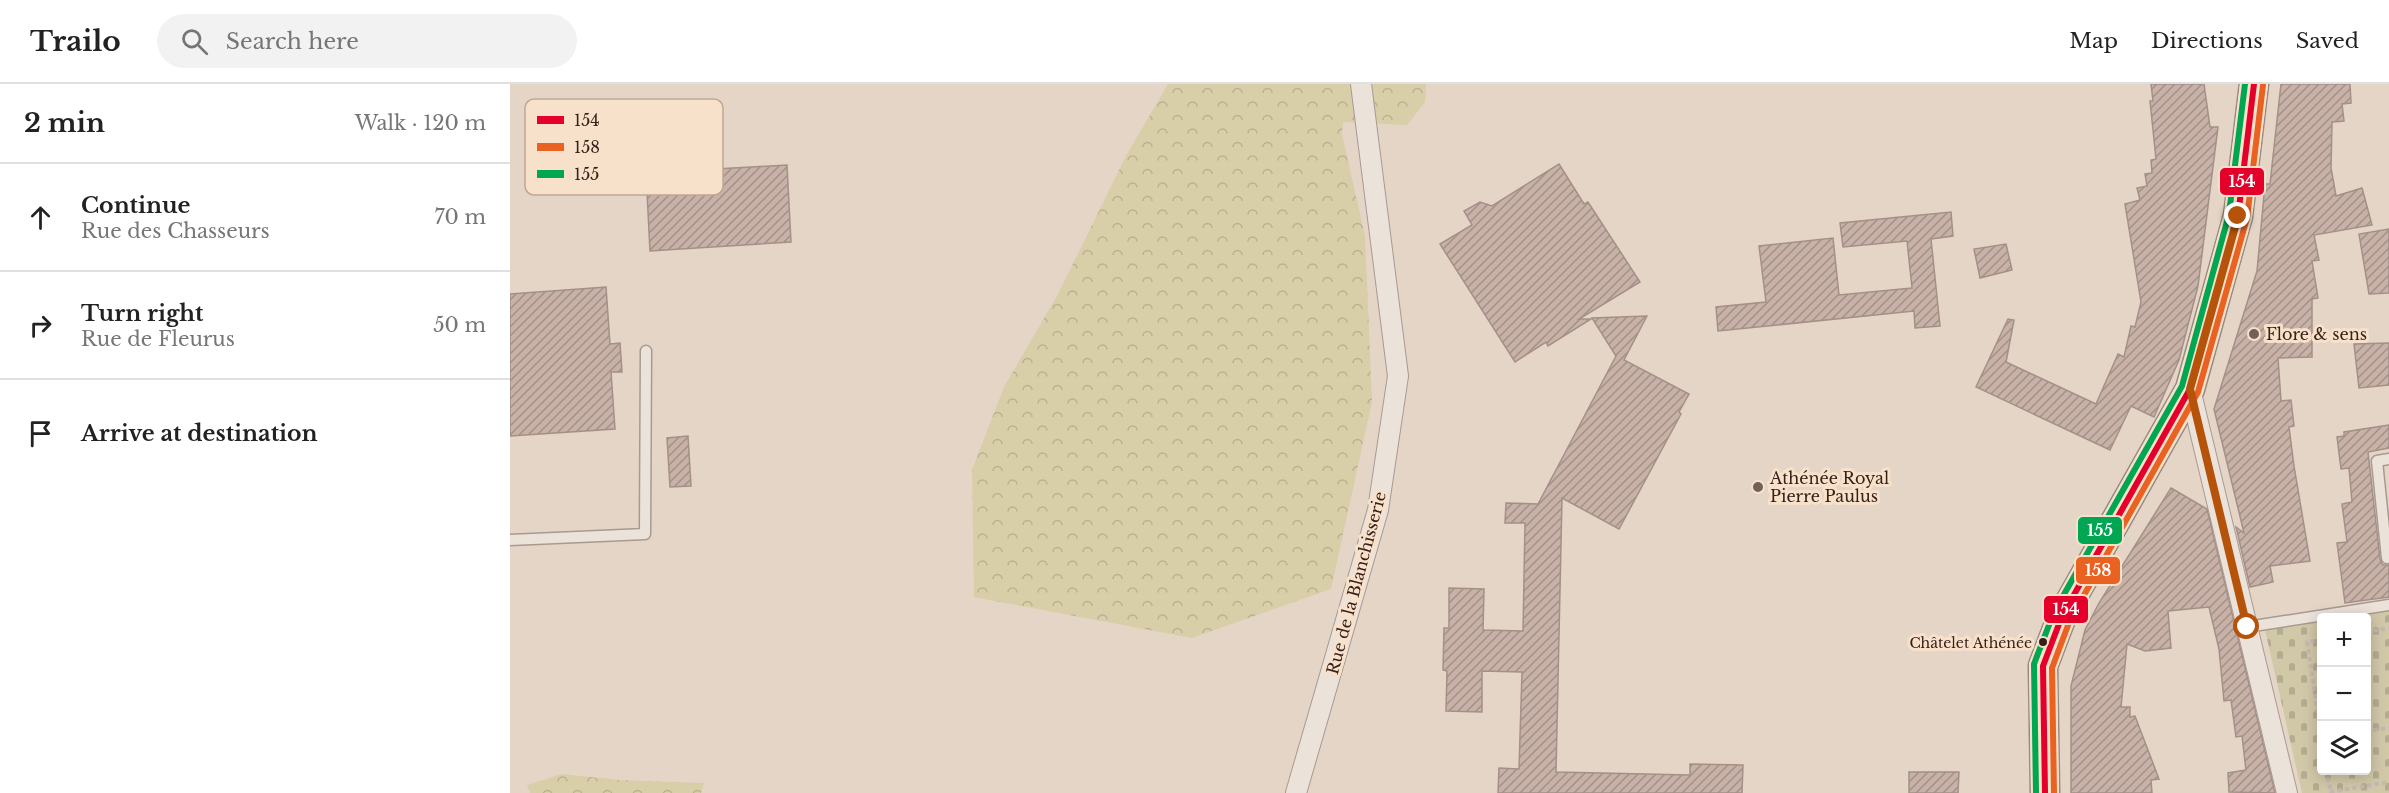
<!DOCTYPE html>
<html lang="en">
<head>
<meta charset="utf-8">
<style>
	body { margin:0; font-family:"Libre Baskerville",serif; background:#f2f2f2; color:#222 }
	.controls { position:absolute; right:18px; bottom:18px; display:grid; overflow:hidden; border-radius:6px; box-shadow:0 3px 15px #0003 }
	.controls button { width:54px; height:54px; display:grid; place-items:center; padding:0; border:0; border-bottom:2px solid #e0e0e0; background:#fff; color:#222; font:30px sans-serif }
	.stop { position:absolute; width:18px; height:18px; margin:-14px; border:4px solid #b45309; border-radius:50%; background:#fff }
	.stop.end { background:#b45309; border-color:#fff; box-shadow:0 2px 6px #0008 }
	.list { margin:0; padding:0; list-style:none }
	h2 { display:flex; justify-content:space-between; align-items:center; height:78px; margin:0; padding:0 24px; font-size:26px }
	h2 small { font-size:20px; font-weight:400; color:#767676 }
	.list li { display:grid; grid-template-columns:39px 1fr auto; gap:18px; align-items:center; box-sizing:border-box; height:108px; padding:0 24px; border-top:2px solid #e0e0e0 }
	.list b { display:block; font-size:22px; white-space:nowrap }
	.list p { margin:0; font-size:20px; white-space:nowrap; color:#767676 }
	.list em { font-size:20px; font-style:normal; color:#767676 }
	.icon { flex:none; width:33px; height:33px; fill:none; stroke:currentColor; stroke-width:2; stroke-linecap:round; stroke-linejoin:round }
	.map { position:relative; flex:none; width:1879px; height:709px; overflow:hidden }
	header { display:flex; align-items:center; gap:36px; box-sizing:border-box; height:84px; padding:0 30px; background:#fff; border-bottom:2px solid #e0e0e0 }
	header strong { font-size:28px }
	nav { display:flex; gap:33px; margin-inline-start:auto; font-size:21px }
	.search { width:420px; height:54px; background:#f2f2f2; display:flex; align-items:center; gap:15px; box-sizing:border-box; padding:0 21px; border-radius:33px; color:#767676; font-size:22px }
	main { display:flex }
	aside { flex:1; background:#fff }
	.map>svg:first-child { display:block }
	.forest { fill:url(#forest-crowns) }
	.cemetery { fill:url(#cemetery-stones) }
	.building { fill:url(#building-hatch); stroke:#a49087; stroke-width:1.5 }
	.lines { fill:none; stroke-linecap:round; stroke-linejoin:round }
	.service-casing { stroke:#a89a91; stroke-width:13 }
	.minor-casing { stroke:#a89a91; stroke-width:22 }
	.secondary-casing { stroke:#988a81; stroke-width:31 }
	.path { stroke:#c3b9b1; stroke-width:4; stroke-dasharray:4.5 3; stroke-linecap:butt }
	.service { stroke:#ebe2da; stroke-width:10 }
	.minor { stroke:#ebe2da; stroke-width:20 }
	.secondary { stroke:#ebe2da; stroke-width:28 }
	.bus-1-casing { stroke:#f8e1ca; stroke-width:10 }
	.bus-2-casing { stroke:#f8e1ca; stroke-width:10 }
	.bus-3-casing { stroke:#f8e1ca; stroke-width:10 }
	.bus-1 { stroke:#e4002b; stroke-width:6 }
	.bus-2 { stroke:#e96222; stroke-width:6 }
	.bus-3 { stroke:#00a651; stroke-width:6 }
	.route { stroke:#b45309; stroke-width:8 }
	.poi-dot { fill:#736057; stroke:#f8e1ca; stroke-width:2 }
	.bus-dot { fill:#36211a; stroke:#f8e1ca; stroke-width:2 }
	.labels { text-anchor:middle; stroke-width:6; stroke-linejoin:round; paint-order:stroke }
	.bus-label { font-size:14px; fill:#36211a; stroke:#f8e1ca; text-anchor:end }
	.poi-label { font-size:16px; fill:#36211a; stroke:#f8e1ca; text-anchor:start }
	.street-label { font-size:16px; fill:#36211a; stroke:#f8e1ca }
	.key { fill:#f8e1ca; stroke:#bea795; stroke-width:1.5 }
	.key-label { font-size:16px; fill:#36211a }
	.line-badge { stroke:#f8e1ca; stroke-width:2 }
	.badge-label { font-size:16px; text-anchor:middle; font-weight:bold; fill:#fff }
</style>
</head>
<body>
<header>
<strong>Trailo</strong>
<div class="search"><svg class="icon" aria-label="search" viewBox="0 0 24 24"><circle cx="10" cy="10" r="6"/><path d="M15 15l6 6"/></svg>Search here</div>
<nav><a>Map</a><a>Directions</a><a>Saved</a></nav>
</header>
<main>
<aside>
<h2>2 min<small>Walk · 120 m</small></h2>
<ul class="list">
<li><svg class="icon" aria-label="ahead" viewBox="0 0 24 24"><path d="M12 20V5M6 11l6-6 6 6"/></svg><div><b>Continue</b><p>Rue des Chasseurs</p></div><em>70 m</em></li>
<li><svg class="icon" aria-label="right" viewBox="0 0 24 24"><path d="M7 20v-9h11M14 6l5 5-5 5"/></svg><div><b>Turn right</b><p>Rue de Fleurus</p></div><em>50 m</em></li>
<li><svg class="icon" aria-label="arrive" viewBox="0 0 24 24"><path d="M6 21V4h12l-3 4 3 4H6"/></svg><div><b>Arrive at destination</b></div></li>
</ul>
</aside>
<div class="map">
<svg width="1879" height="709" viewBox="0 0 1879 709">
	<defs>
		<pattern id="forest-crowns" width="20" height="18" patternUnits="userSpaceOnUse" patternTransform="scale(1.5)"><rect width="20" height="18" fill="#d8cea8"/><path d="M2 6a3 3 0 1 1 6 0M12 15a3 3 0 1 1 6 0" fill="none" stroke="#bab190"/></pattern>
		<pattern id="cemetery-stones" width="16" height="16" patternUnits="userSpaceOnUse" patternTransform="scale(1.5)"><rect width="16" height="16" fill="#d1c8a8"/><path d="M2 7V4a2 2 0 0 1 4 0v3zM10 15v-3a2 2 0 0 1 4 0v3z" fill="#b4ac90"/></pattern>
		<pattern id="building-hatch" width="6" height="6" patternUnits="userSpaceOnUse" patternTransform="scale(1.5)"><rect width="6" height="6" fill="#c8b2a8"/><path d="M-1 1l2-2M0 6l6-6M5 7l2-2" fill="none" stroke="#a39088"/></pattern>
	</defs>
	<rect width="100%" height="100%" fill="#e4d5c7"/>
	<g class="forest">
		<polygon points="658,0 916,0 915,18 897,41 833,38 832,50 855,152 862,318 821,505 682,554 464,513 462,386 494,303 548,210 617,70"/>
		<polygon points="52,690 109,696 194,699 191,709 20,709 17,701"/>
	</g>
	<polygon class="cemetery" points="1879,526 1879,709 1792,709 1755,546 1811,537 1812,686 1856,686 1856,534 1831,533"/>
	<g class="building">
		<polygon points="1641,0 1694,0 1700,43 1708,43 1688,202 1669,276 1644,333 1621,322 1600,366 1466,303 1498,235 1504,236 1496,278 1586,320 1608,270 1614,273 1621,242 1625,243 1631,218 1615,120 1630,116 1627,104 1637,102 1635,90 1642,89 1641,76 1646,75 1640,17 1643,17"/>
		<polygon points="1771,0 1840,0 1841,19 1832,20 1834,37 1822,38 1821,84 1826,112 1852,104 1862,141 1804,151 1809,176 1802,177 1808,214 1802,215 1802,273 1768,274 1771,317 1781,316 1784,342 1779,343 1784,382 1800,477 1760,482 1763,498 1740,503 1726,443 1734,449 1704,325 1747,187 1755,100 1760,100"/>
		<polygon points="1049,80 1074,120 1078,118 1130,198 1069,235 1081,235 1038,262 1036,258 1005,278 930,160 962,141 954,127 970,118 982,122"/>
		<polygon points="277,81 281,158 140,167 136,89"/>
		<polygon points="1441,128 1443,152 1421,155 1430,242 1405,244 1404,227 1208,247 1206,223 1256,218 1249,162 1323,154 1329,211 1402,204 1397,157 1333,163 1330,139"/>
		<polygon points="1879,145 1879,209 1859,210 1849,150"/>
		<polygon points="1496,160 1502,186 1470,194 1464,165"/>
		<polygon points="96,203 100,260 110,259 112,288 101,288 105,345 0,352 0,210"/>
		<polygon points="1137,232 1114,276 1179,310 1169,328 1171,330 1109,445 1052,414 1046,688 1180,691 1180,680 1233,681 1232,709 988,709 989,684 1009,685 1012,588 972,587 972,628 936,627 937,587 933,586 934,544 939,544 939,504 974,505 973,546 1013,547 1015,439 995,439 996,419 1028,420 1106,272 1082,234"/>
		<polygon points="1879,259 1879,301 1849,304 1844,260"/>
		<polygon points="1879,341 1879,364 1858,368 1870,475 1873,481 1879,481 1879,513 1835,519 1827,459 1837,458 1832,420 1842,418 1839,384 1831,385 1827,353 1834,352 1834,348"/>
		<polygon points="178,352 181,402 160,403 157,354"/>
		<polygon points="1661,404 1697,425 1765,709 1719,708 1718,689 1736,686 1732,652 1726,653 1721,616 1714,617 1709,565 1699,523 1658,527 1661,564 1635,567 1617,560 1611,623 1620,623 1620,633 1625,632 1649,695 1641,696 1642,709 1561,709 1561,602 1575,546 1589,519"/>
		<polygon points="1399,688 1449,688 1448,709 1399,709"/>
	</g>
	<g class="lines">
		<defs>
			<g id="service">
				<polyline points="0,456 135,450 136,267"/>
				<polyline points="1877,474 1867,377 1879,375"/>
				<polyline points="1737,543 1879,521"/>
			</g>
			<g id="minor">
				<polyline points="1680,305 1777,709"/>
				<polyline points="786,709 868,426 888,292 851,0"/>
			</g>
			<polyline id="secondary" points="1535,709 1533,582 1552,532 1680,305 1728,132 1744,0"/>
		</defs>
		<use href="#service" class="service-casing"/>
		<use href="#minor" class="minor-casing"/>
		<use href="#secondary" class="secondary-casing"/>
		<g class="path">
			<polyline points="1856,548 1879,544"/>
			<polyline points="1812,556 1797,558 1812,655"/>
			<polyline points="1856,647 1879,644"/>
			<polyline points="1816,686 1821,709"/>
			<polyline points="1820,708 1879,698"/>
		</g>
		<use href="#service" class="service"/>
		<use href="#minor" class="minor"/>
		<use href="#secondary" class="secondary"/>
		<defs>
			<polyline id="bus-1" points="1535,709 1533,582 1552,532 1680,305 1728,132 1744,0"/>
			<polyline id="bus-2" points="1544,709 1542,584 1560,536 1688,308 1737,134 1753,1"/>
			<polyline id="bus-3" points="1526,709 1524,580 1544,528 1672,302 1719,130 1735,0"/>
		</defs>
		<use href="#bus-1" class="bus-1-casing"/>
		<use href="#bus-2" class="bus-2-casing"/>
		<use href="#bus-3" class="bus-3-casing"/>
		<use href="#bus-1" class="bus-1"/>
		<use href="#bus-2" class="bus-2"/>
		<use href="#bus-3" class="bus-3"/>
	</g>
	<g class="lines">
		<polyline class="route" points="1728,132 1680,305 1737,543"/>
	</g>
	<g class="poi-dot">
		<circle cx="1744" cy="250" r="6"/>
		<circle cx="1248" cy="403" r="6"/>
	</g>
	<circle class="bus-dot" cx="1533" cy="558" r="5"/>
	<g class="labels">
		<g class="bus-label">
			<text x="1522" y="564">Châtelet Athénée</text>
		</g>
		<g class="poi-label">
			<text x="1756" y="256">Flore &amp; sens</text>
			<text x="1260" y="400">Athénée Royal<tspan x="1260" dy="18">Pierre Paulus</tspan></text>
		</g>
		<g class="street-label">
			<text transform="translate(846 499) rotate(-75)" y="6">Rue de la Blanchisserie</text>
		</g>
	</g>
	<rect x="15" y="15" width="198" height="96" rx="9" class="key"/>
	<rect x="27" y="32" width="27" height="8" fill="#e4002b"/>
	<rect x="27" y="59" width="27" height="8" fill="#e96222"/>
	<rect x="27" y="86" width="27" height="8" fill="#00a651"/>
	<g class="key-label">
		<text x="64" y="42">154</text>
		<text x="64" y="69">158</text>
		<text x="64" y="96">155</text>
	</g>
	<g class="line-badge">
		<rect x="1709" y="83" width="46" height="29" rx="6" fill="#e4002b"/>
		<rect x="1567" y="432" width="46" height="29" rx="6" fill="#00a651"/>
		<rect x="1565" y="472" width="46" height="29" rx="6" fill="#e96222"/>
		<rect x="1533" y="511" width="46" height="29" rx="6" fill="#e4002b"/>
	</g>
	<g class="badge-label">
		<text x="1732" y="103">154</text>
		<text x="1590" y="452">155</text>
		<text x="1588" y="492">158</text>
		<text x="1556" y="531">154</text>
	</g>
</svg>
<div class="controls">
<button>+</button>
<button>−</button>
<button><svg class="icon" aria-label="layers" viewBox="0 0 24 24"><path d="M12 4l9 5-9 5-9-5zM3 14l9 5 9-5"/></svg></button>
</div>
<div class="stop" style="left:1737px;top:543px"></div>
<div class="stop end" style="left:1728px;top:132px"></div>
</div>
</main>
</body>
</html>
